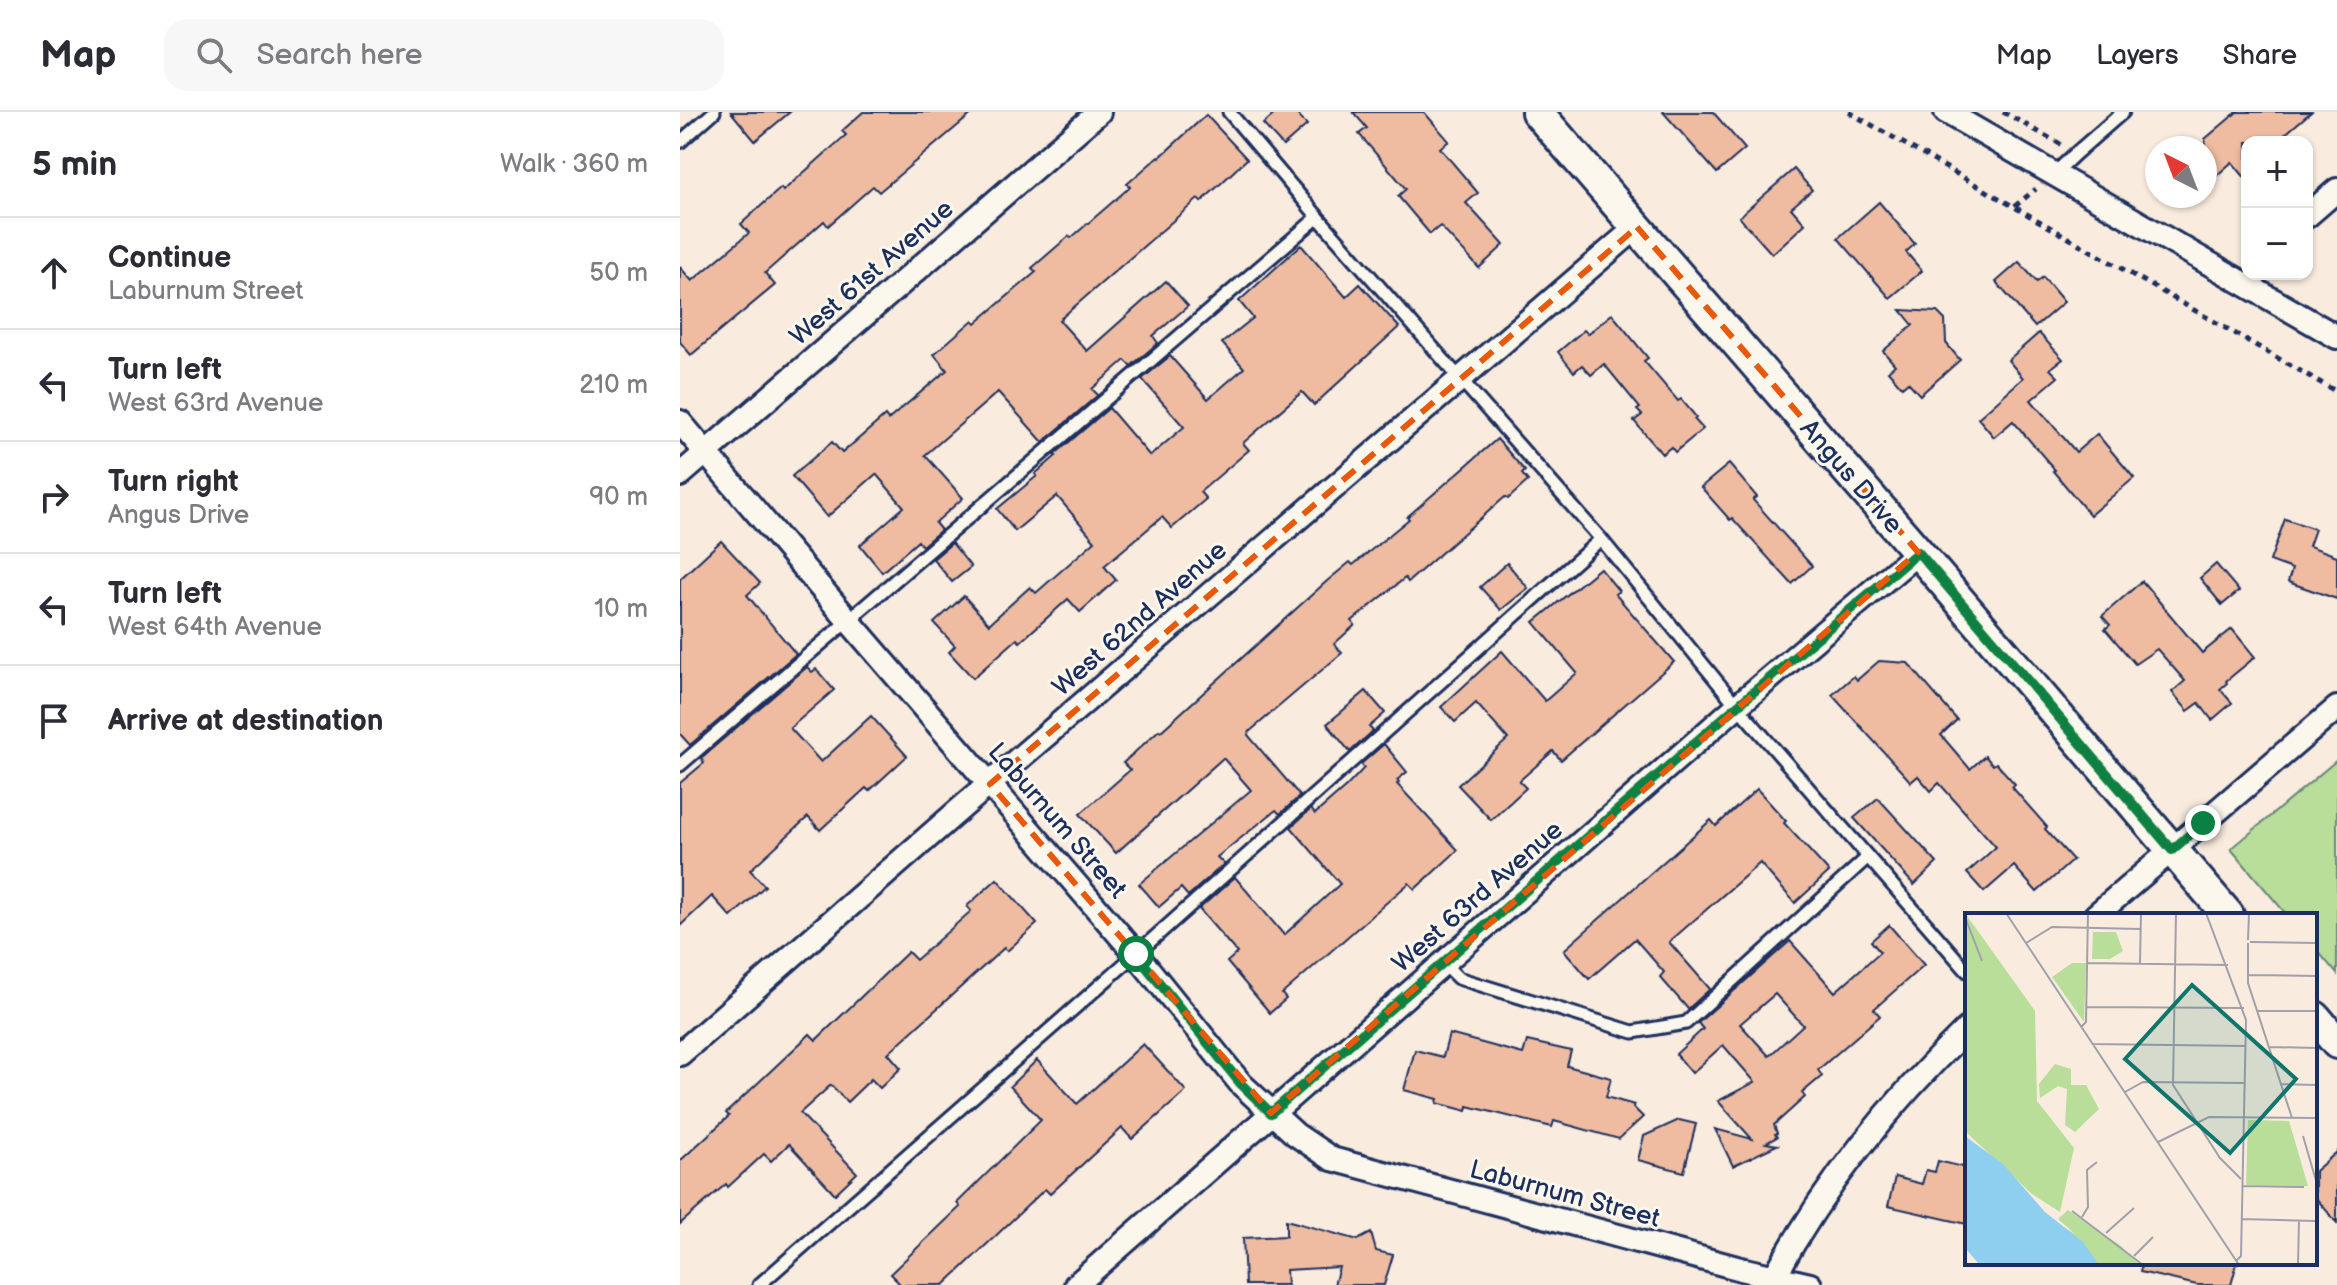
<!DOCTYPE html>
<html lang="en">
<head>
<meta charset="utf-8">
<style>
	body { margin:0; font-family:"Balsamiq Sans",sans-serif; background:#f7f7f7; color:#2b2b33 }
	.controls { position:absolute; right:24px; top:24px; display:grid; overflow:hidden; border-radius:16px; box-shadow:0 2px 6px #0004 }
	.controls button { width:72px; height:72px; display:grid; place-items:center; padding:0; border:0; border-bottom:2px solid #e1e1e2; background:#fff; color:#2b2b33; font:40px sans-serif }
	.compass { position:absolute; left:1465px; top:24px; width:72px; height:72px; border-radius:50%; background:#fff; box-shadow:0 2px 6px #0004; rotate:318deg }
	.stop { position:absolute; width:24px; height:24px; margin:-18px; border:6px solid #0b8043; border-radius:50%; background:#fff }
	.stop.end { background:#0b8043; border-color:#fff; box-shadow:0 2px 8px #0008 }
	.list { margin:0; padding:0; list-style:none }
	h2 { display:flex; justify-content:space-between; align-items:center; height:104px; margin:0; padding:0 32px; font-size:34px }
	h2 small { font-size:26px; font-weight:400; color:#7c7c81 }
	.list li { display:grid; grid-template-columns:52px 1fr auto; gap:24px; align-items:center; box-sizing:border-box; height:112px; padding:0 32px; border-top:2px solid #e1e1e2 }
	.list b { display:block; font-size:30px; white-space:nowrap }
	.list p { margin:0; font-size:26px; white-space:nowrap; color:#7c7c81 }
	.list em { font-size:26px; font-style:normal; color:#7c7c81 }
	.icon { flex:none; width:44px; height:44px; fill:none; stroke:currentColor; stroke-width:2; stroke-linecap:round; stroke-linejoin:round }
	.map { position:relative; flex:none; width:1657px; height:1173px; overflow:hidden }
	header { display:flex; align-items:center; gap:48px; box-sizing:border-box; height:112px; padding:0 40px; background:#fff; border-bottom:2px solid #e1e1e2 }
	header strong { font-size:38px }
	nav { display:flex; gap:44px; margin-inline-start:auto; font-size:28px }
	.search { width:560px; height:72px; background:#f7f7f7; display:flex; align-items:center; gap:20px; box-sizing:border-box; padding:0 28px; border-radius:24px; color:#7c7c81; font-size:30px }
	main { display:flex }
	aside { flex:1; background:#fff }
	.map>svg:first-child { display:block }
	.green { fill:#b8de99; stroke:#6a867c; stroke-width:2 }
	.building { fill:#efbca1; stroke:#1b2f5e; stroke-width:2; fill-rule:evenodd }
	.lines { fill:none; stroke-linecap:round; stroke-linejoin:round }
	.lane-casing { stroke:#1b2f5e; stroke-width:17 }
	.street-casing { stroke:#1b2f5e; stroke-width:28 }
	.secondary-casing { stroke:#1b2f5e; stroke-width:36 }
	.path { stroke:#1b2f5e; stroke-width:5; stroke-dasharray:6 6; stroke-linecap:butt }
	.lane { stroke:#fbf7ec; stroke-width:11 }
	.street { stroke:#fbf7ec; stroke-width:22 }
	.secondary { stroke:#fbf7ec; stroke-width:30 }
	.route { stroke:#0b8043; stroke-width:10 }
	.marked { fill:none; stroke:#e8590c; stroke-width:6; stroke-dasharray:16 10; stroke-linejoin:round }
	.labels { text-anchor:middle; stroke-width:6; stroke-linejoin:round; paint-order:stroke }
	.street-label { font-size:26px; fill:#1b2f5e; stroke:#fbf7ec }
	.inset-road { fill:none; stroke:#a0a0aa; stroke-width:2 }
	.view { fill:#0f766e; fill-opacity:0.15; stroke:#0f766e; stroke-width:4 }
	.inset-edge { fill:none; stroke:#1b2f5e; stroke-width:4 }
</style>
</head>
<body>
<header>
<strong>Map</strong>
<div class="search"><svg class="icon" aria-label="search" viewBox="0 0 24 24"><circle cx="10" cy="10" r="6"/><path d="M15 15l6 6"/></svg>Search here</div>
<nav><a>Map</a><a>Layers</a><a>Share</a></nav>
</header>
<main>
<aside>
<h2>5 min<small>Walk · 360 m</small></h2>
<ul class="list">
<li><svg class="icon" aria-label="ahead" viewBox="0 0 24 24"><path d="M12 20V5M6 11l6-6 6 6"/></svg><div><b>Continue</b><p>Laburnum Street</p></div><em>50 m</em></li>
<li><svg class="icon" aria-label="left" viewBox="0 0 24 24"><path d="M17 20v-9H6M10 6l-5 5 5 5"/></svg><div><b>Turn left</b><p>West 63rd Avenue</p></div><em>210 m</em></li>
<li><svg class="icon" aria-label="right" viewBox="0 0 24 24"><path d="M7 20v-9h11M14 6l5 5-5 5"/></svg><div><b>Turn right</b><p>Angus Drive</p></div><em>90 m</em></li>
<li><svg class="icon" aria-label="left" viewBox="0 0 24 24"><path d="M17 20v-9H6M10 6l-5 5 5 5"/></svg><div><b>Turn left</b><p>West 64th Avenue</p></div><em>10 m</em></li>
<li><svg class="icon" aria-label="arrive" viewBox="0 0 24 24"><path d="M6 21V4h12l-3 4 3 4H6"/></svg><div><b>Arrive at destination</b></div></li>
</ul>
</aside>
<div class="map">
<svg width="1657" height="1173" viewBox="0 0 1657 1173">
	<rect width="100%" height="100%" fill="#f9ebdd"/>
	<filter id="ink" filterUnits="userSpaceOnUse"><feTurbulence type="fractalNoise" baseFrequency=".0125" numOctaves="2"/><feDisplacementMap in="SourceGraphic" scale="16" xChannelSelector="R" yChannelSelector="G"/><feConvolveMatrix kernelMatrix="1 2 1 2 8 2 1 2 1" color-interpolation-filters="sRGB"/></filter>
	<g filter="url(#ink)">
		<polygon class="green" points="1657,648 1657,862 1635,836 1635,803 1607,803 1551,737"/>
		<g class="building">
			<polygon points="51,0 110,0 75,29"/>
			<polygon points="183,0 294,0 199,80 193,74 148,114 144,109 85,161 95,173 11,243 0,230 0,155 12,169 69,121 61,112 101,76 103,79 166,23 162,19"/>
			<polygon points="597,0 615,0 627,13 603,34 583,12"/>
			<polygon points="673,0 744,0 769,29 760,36 798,81 786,91 824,133 799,156 760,114 750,122 718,84 726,77 679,22 687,16"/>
			<polygon points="983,0 1033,0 1065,37 1037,61"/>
			<polygon points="1557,0 1631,0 1596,30 1567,30 1567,68 1552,50 1525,74 1525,27"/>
			<polygon points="526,3 567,47 521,90 518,87 379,208 407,239 486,169 508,194 473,224 478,231 451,254 445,248 412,277 418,283 363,330 318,280 245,343 283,386 255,411 261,418 242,434 238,429 202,460 180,433 224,395 196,362 147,405 112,364 152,330 162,341 205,304 208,308 267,258 254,242 293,208 296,211 356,160 352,156 389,124 391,126 450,75 447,72 479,44 480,45"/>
			<polygon points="1114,57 1132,78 1111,96 1125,112 1092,142 1059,105"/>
			<polygon points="1199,90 1235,132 1226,140 1242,159 1210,186 1158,126"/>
			<polygon points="621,133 666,185 680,172 719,215 634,293 622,280 563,331 569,338 520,380 526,387 492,416 482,405 424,454 436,468 400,500 388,487 340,530 337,527 293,566 269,540 275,534 254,511 284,484 309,512 350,475 356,481 415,429 377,384 335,419 317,397 357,364 355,362 376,344 374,343 429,296 470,344 504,315 462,267 490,244 528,287 564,256 542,231 573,206 559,189"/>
			<polygon points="1339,150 1357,170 1363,165 1384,190 1355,215 1316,170"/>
			<polygon points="1221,198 1257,200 1265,208 1266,231 1280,248 1240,283 1228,270 1222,275 1208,259 1215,253 1203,239 1233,213"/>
			<polygon points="932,202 968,246 964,249 998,289 1001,287 1016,305 1014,307 1023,317 995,340 991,335 982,342 954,309 962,303 957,298 960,296 924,252 911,263 902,253 894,260 878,240 904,218 908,222"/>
			<polygon points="1359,221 1383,247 1370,257 1378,265 1351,288 1396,340 1417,322 1454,366 1410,403 1373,359 1375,358 1333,309 1314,325 1298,306 1343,266 1328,248"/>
			<polygon points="817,327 845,359 842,362 848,369 828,387 825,385 728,470 725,466 672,509 675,513 654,532 662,541 569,620 568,623 620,684 600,702 596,698 537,745 544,752 508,784 501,776 479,795 459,772 571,678 543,646 436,741 400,702 450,658 443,651 479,618 481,619 647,469 670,450 673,453 729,407 727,405"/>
			<polygon points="1049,352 1077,385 1073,388 1132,454 1112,472 1052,406 1050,408 1021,375"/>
			<polygon points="1605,407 1635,417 1629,434 1657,444 1657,487 1608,470 1612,457 1590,449"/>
			<polygon points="41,429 80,471 67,483 116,542 10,633 0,622 0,467"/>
			<polygon points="272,431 291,455 272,470 253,447"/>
			<polygon points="827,451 848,476 821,498 800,475"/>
			<polygon points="1536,452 1559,479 1542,493 1520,466"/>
			<polygon points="920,456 939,479 935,482 994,550 881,648 873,639 839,669 846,676 811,708 778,673 828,627 796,591 775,610 761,595 822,539 865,589 897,561 854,510"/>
			<polygon points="1462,469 1522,541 1552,517 1575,545 1546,569 1547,571 1540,577 1552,591 1532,608 1519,591 1508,599 1492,580 1505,569 1477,537 1455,552 1425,517 1430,513 1422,504"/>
			<polygon points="1199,549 1228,551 1277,608 1261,623 1290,657 1305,644 1313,653 1316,651 1335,672 1332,675 1367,715 1365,717 1393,748 1357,780 1334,754 1304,780 1287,761 1316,735 1259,671 1251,679 1238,664 1231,670 1152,583 1174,564 1177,568"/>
			<polygon points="127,555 132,560 136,557 154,578 110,616 141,650 191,604 227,644 189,679 186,676 140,718 128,705 70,758 85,774 51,805 32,784 0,814 0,671 24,651 21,646"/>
			<polygon points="686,579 705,601 689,615 693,619 670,640 647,612"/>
			<polygon points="704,632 727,660 717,668 719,670 717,672 778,738 735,777 729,771 602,882 606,887 590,901 547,850 557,841 519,797 555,765 604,823 660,772 611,715 631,697 635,702 667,674 684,656 681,652"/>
			<polygon points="1077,677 1106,709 1104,711 1149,760 1115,791 1080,751 989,830 1030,877 1008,897 980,865 984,860 955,827 909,867 884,838 1031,708 1036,714"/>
			<polygon points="1198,686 1257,751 1234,773 1174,706"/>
			<polygon points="317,767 357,812 327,839 324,836 208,941 221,956 200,976 191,967 167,990 151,973 120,1001 177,1061 155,1082 109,1032 91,1049 84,1042 48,1075 46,1072 0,1112 0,1049 49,1004 46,1001 130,922 136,928 228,840 236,848 291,799 287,794"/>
			<path d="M1209 813 1244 853 1194 897 1200 904 1138 958 1142 964 1122 981 1125 985 1094 1013 1097 1021 1095 1022 1097 1025 1086 1031 1097 1033 1053 1054 1035 1017 1072 1027 1038 989 1075 970 1043 933 1012 961 996 942 1023 917 1018 911 1110 829 1155 880 1200 840 1191 829ZM1095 882 1123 913 1089 944 1060 912Z"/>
			<polygon points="769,922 843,942 847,929 891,939 887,954 931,966 926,985 954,993 953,995 963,1005 939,1027 874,1009 872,1015 788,994 787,999 757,991 758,987 724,978 735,938 763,945"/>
			<polygon points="463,932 506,979 452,1027 442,1016 370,1082 365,1077 264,1173 221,1173 210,1162 280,1095 277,1091 361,1008 330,974 357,948 397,992"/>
			<polygon points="999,1008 1016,1012 1004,1060 958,1048 964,1024"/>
			<polygon points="1657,1040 1657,1111 1635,1085 1635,1059"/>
			<polygon points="1258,1049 1287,1056 1287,1112 1208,1094 1215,1065 1242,1072 1246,1058 1255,1060"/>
			<polygon points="606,1108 678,1128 691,1121 696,1139 713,1143 704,1173 654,1173 659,1155 606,1158 607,1173 565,1173 563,1126 606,1124"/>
			<polygon points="1462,1151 1557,1151 1551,1173 1517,1173 1460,1160"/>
		</g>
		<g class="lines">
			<defs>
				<g id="lane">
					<polyline points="549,0 638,105 921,427 1057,594 1287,859"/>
					<polyline points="0,30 34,0"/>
					<polyline points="1374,62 1396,41 1443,0"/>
					<polyline points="0,653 638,105"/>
					<polyline points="763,851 778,866 953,920 1006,911 1188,745"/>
					<polyline points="79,1173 456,842 921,427"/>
				</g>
				<g id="street">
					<polyline points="1266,0 1657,225"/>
					<polyline points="1627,104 1657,78"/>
					<polyline points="0,310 168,508 456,842 561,972 615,1022 652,1047 1061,1157 1130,1173"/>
					<polyline points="0,363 419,0"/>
					<polyline points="1416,803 1657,596"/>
					<polyline points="0,942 279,698 957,115"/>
					<polyline points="396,1173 1057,594 1238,440"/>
					<path d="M1090 1173C1141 1077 1209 992 1287 917"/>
				</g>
				<g id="secondary">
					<polyline points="857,0 1238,440 1548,803"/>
					<polyline points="1635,905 1657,931"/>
				</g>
			</defs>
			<use href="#lane" class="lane-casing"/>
			<use href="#street" class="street-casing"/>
			<use href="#secondary" class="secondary-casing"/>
			<g class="path">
				<polyline points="1169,0 1657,280"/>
				<polyline points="1323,0 1382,33"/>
				<polyline points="1335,94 1356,77"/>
			</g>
			<use href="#lane" class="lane"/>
			<use href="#street" class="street"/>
			<use href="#secondary" class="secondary"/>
		</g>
	</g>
	<g class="lines" filter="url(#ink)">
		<polyline class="route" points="456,842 561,972 591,1001 1057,594 1238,440 1492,738 1523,711"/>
	</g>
	<path class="marked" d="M957 115 1238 440 591 1001 310 672Z"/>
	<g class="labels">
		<g class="street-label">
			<text transform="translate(191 160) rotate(-41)" y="9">West 61st Avenue</text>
			<text transform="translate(1172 364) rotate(49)" y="9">Angus Drive</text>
			<text transform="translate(459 506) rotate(-41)" y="9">West 62nd Avenue</text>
			<text transform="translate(378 708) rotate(49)" y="9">Laburnum Street</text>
			<text transform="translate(797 784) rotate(-41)" y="9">West 63rd Avenue</text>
			<text transform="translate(885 1081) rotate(15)" y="9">Laburnum Street</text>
		</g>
	</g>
	<g transform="translate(1285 801)">
		<rect width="352" height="352" fill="#f9ebdd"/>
		<path d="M0 0 70 98 72 188 109 235 95 299 67 281 0 218ZM128 19H151L158 38 145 46H127ZM107 50H121L119 109 87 64ZM90 151 106 156V172H121L134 196 110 219 100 212 102 176 93 173 75 185 74 171ZM283 207 324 208 343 273 281 272ZM103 297 156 333 175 352H127L93 311 110 321 93 306Z" fill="#b8de99"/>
		<path d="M0 223 38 251 80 299 118 329 134 352H15L0 335Z" fill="#8ecff0"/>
		<path class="inset-road" d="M41 0 274 352M211 0 208 172 255 245 276 266M241 0 281 107 276 343 271 348M0 4 17 48M283 27 284 0M285 29 352 30M61 30 87 14 176 16M283 30V70L327 205M122 50 263 52M175 50 176 0M283 62 352 63M121 94 279 95M292 98H352M116 114 121 109 123 0M127 131 281 133M304 134 352 135M316 171 352 172M160 179 178 169 280 170M338 223 352 271M193 229 244 204 352 205M277 273 339 274M107 298 178 352M117 304 123 294 122 257 132 249M276 306 350 308M141 320 169 295M169 343 188 324M333 352 334 307"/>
		<path class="view" d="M227 72 331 166 265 240 160 146Z"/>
		<rect width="352" height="352" class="inset-edge"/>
	</g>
</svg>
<div class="controls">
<button>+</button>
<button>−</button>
</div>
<svg class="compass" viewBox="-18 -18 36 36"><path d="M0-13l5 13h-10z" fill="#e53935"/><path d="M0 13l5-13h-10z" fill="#7c7c81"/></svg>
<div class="stop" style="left:456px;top:842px"></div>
<div class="stop end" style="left:1523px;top:711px"></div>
</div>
</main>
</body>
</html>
